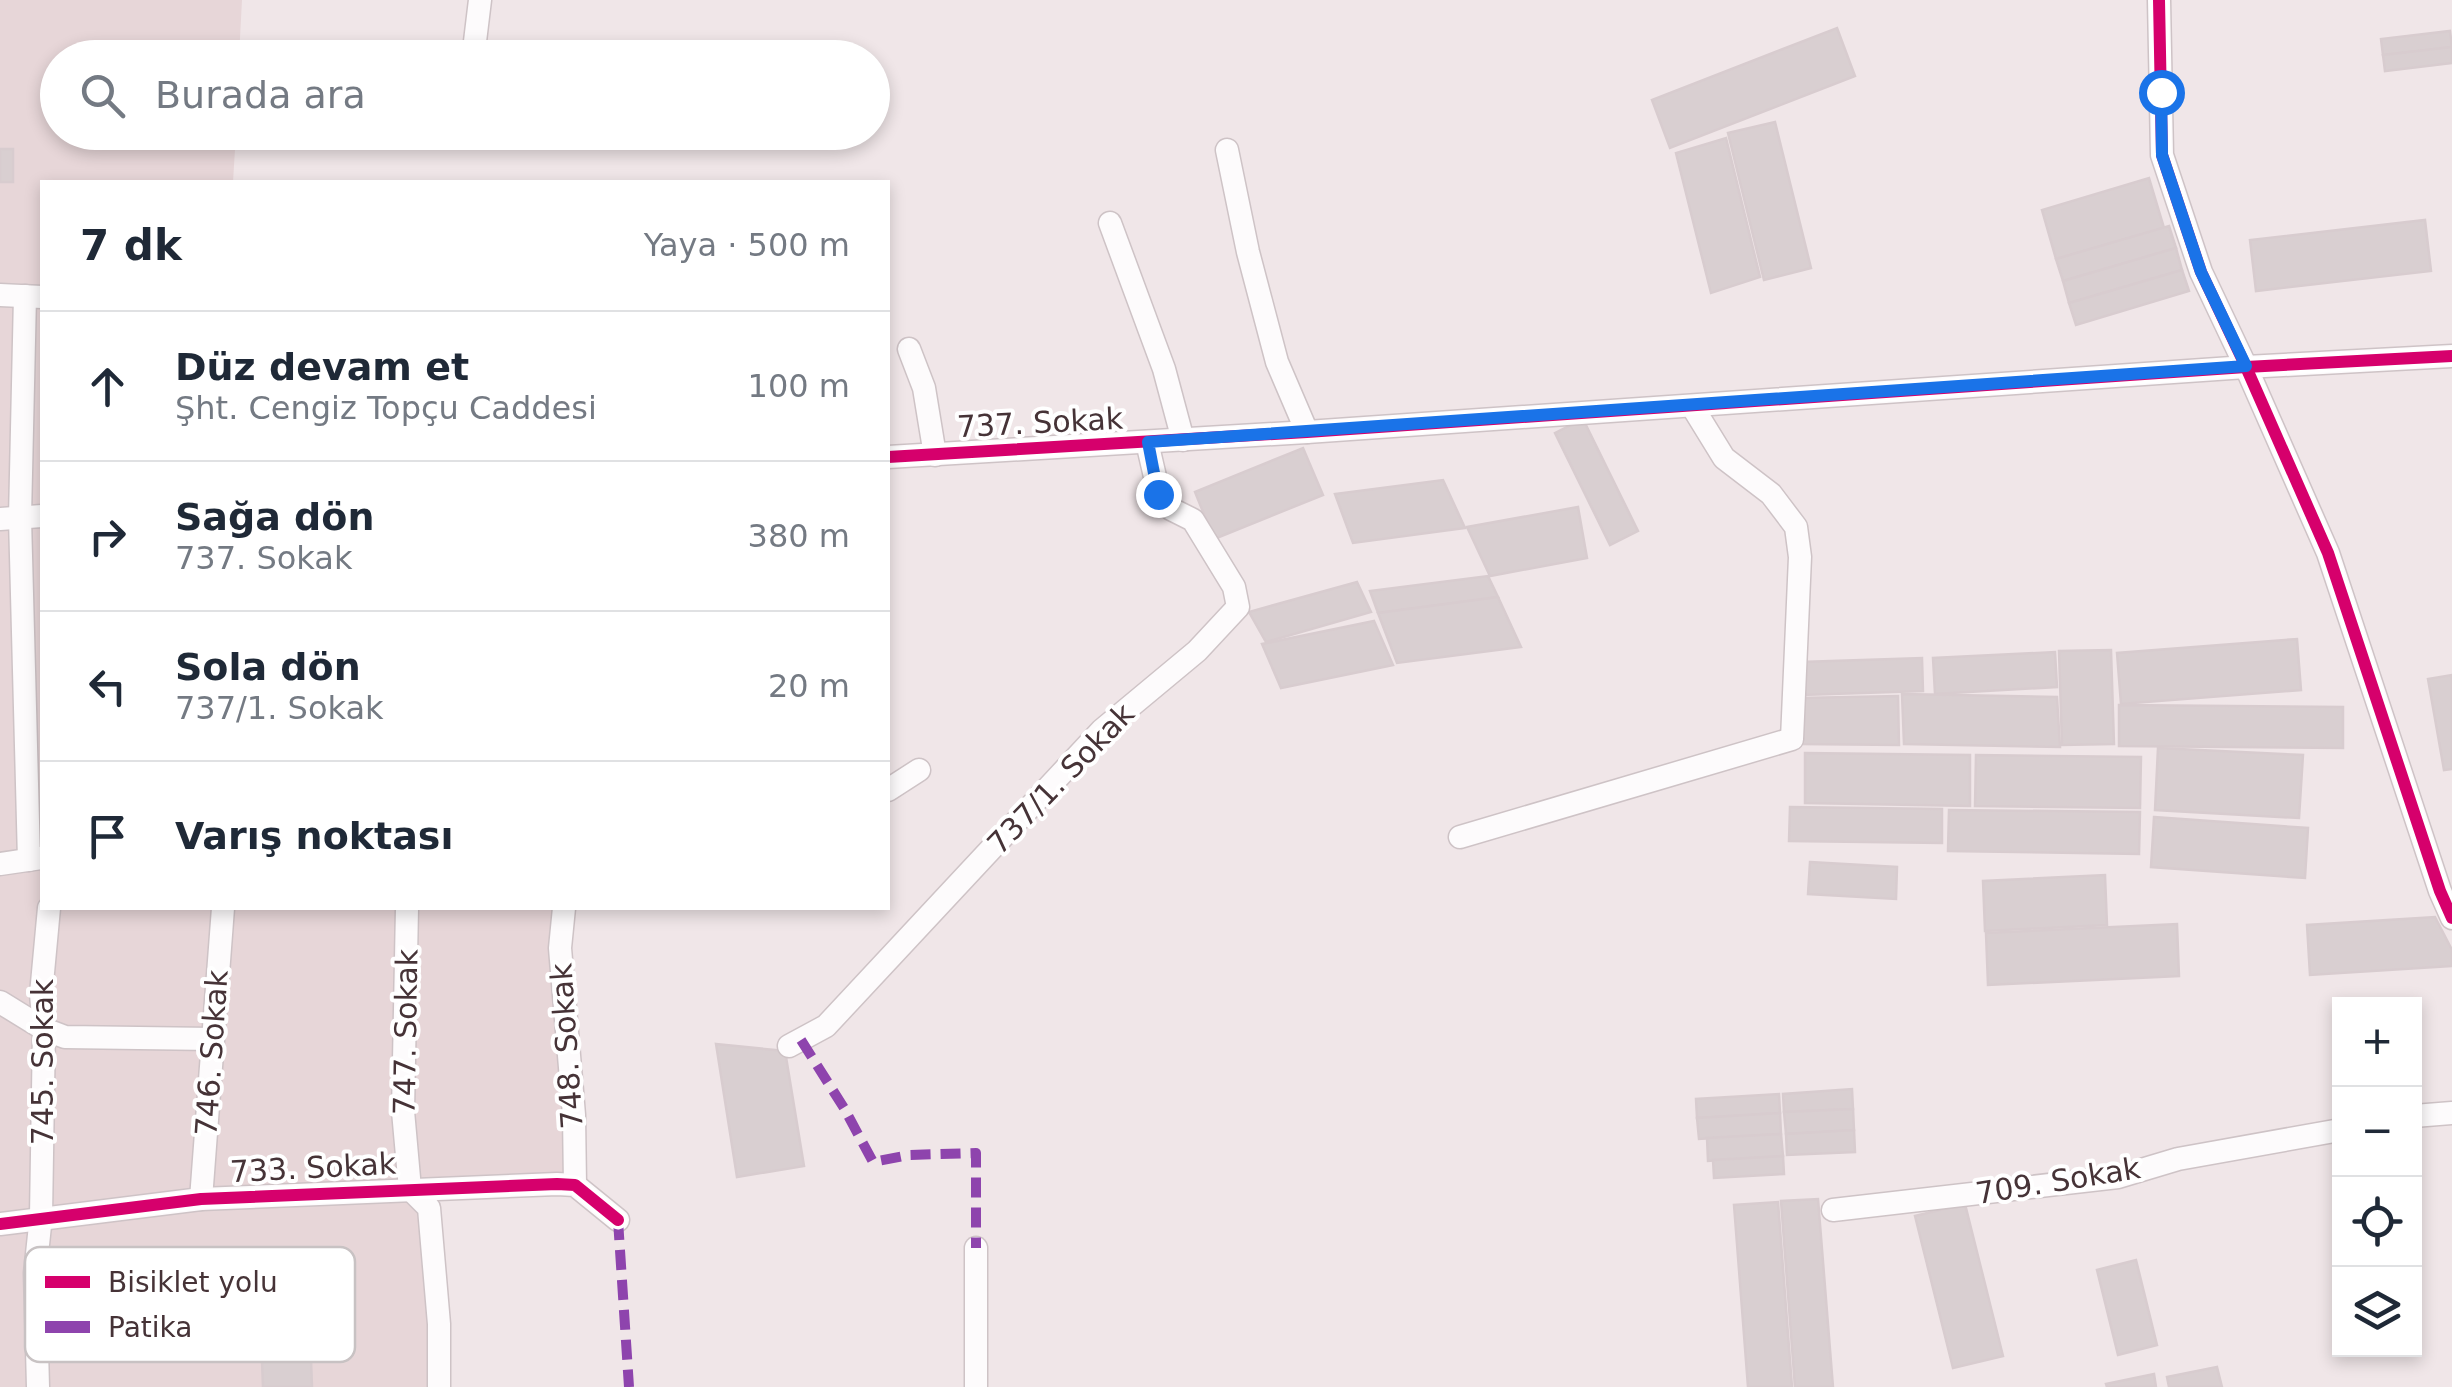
<!DOCTYPE html>
<html lang="tr">
<head>
<meta charset="utf-8">
<style>
	body { margin:0; font-family:"DejaVu Sans",sans-serif; background:#f2f2f3; color:#1f2937 }
	.controls { position:absolute; right:30px; bottom:30px; display:grid; overflow:hidden; border-radius:0px; box-shadow:0 5px 15px #0003 }
	.controls button { width:90px; height:90px; display:grid; place-items:center; padding:0; border:0; border-bottom:2px solid #e0e1e3; background:#fff; color:#1f2937; font:50px sans-serif }
	.stop { position:absolute; width:30px; height:30px; margin:-22px; border:8px solid #1a73e8; border-radius:50%; background:#fff }
	.stop.end { background:#1a73e8; border-color:#fff; box-shadow:0 2px 10px #0008 }
	.list { margin:0; padding:0; list-style:none }
	h2 { display:flex; justify-content:space-between; align-items:center; height:130px; margin:0; padding:0 40px; font-size:42px }
	h2 small { font-size:32px; font-weight:400; color:#747a83 }
	.list li { display:grid; grid-template-columns:65px 1fr auto; gap:30px; align-items:center; box-sizing:border-box; height:150px; padding:0 40px; border-top:2px solid #e0e1e3 }
	.list b { display:block; font-size:38px; white-space:nowrap }
	.list p { margin:0; font-size:32px; white-space:nowrap; color:#747a83 }
	.list em { font-size:32px; font-style:normal; color:#747a83 }
	.icon { flex:none; width:55px; height:55px; fill:none; stroke:currentColor; stroke-width:2; stroke-linecap:round; stroke-linejoin:round }
	.map { position:relative; flex:none; width:2452px; height:1387px; overflow:hidden }
	.search { position:absolute; background:#fff; box-shadow:0 5px 15px #0003; left:40px; top:40px; width:850px; height:110px; display:flex; align-items:center; gap:25px; box-sizing:border-box; padding:0 35px; border-radius:55px; color:#747a83; font-size:38px }
	.panel { position:absolute; background:#fff; box-shadow:0 5px 15px #0003; left:40px; top:180px; width:850px; height:730px; border-radius:0px }
	.map>svg:first-child { display:block }
	.residential { fill:#e7d6d8 }
	.building { fill:#d9cfd1; stroke:#d8cccf; stroke-width:2.5 }
	.lines { fill:none; stroke-linecap:round; stroke-linejoin:round }
	.minor-casing { stroke:#cec3c6; stroke-width:25 }
	.minor { stroke:#fdfbfc; stroke-width:22 }
	.quiet { stroke:#8e44ad; stroke-width:10; stroke-dasharray:20 10; stroke-linecap:butt }
	.cycleway-casing { stroke:#fff; stroke-width:19 }
	.cycleway { stroke:#d6006c; stroke-width:12 }
	.route { stroke:#1a73e8; stroke-width:12 }
	.labels { text-anchor:middle; stroke-width:8; stroke-linejoin:round; paint-order:stroke }
	.street-label { font-size:30px; fill:#463337; stroke:#fff }
	.key { fill:#fff; stroke:#c8c2c3; stroke-width:2.5 }
	.key-label { font-size:28px; fill:#463337 }
</style>
</head>
<body>
<div class="map">
<svg width="2452" height="1387" viewBox="0 0 2452 1387">
	<rect width="100%" height="100%" fill="#f0e6e8"/>
	<polygon class="residential" points="0,0 242,0 239,57 58,58 58,132 236,133 233,182 42,182 42,908 574,908 571,961 581,1185 423,1187 435,1387 0,1387"/>
	<g class="building">
		<polygon points="1837,28 1855,76 1670,148 1652,100"/>
		<polygon points="2450,31 2452,47 2383,55 2381,39"/>
		<polygon points="2452,47 2452,63 2385,71 2383,55"/>
		<polygon points="1775,122 1811,268 1764,280 1728,133"/>
		<polygon points="1726,138 1760,277 1711,293 1676,153"/>
		<rect x="0" y="149" width="13" height="33"/>
		<polygon points="2149,178 2164,228 2056,259 2042,210"/>
		<polygon points="2425,220 2431,271 2256,291 2250,240"/>
		<polygon points="2169,226 2176,248 2063,281 2056,259"/>
		<polygon points="2176,248 2182,270 2069,303 2063,281"/>
		<polygon points="2182,270 2189,291 2076,325 2069,303"/>
		<polygon points="1583,419 1638,531 1610,545 1555,433"/>
		<polygon points="1303,448 1323,495 1214,539 1195,492"/>
		<polygon points="1443,480 1465,528 1353,543 1335,494"/>
		<polygon points="1578,507 1587,558 1490,576 1467,527"/>
		<polygon points="1488,576 1498,597 1378,613 1370,591"/>
		<polygon points="1357,582 1371,612 1266,642 1249,612"/>
		<polygon points="1498,597 1521,647 1397,663 1378,613"/>
		<polygon points="1374,621 1393,665 1281,688 1262,644"/>
		<polygon points="2297,639 2301,690 2121,704 2117,653"/>
		<polygon points="2111,650 2114,744 2062,745 2059,651"/>
		<polygon points="2055,652 2057,687 1935,694 1933,658"/>
		<polygon points="1922,658 1923,691 1802,695 1801,662"/>
		<polygon points="2452,675 2452,769 2444,770 2428,679"/>
		<polygon points="1902,694 2057,697 2060,747 1904,744"/>
		<polygon points="1898,696 1899,745 1800,744 1801,698"/>
		<polygon points="2119,705 2343,707 2343,748 2119,746"/>
		<polygon points="2158,748 2303,755 2299,818 2155,810"/>
		<polygon points="1805,753 1970,755 1970,806 1805,803"/>
		<polygon points="1976,755 2141,757 2140,808 1975,806"/>
		<polygon points="1790,807 1942,809 1942,843 1789,841"/>
		<polygon points="1949,810 2140,812 2139,854 1948,851"/>
		<polygon points="2154,817 2308,828 2305,878 2151,867"/>
		<polygon points="1810,862 1897,867 1896,899 1808,894"/>
		<polygon points="2105,875 2107,925 1985,931 1983,881"/>
		<polygon points="2435,917 2452,950 2452,966 2310,975 2307,925"/>
		<polygon points="2177,924 2179,976 1988,985 1986,933"/>
		<polygon points="716,1044 785,1051 804,1166 737,1177"/>
		<polygon points="1852,1089 1853,1109 1784,1112 1783,1094"/>
		<polygon points="1779,1094 1780,1113 1697,1118 1696,1099"/>
		<polygon points="1853,1109 1854,1130 1786,1134 1784,1112"/>
		<polygon points="1780,1113 1781,1134 1699,1139 1697,1118"/>
		<polygon points="1854,1130 1855,1152 1787,1155 1786,1134"/>
		<polygon points="1781,1134 1783,1156 1708,1161 1707,1138"/>
		<polygon points="1783,1156 1784,1174 1714,1178 1713,1160"/>
		<polygon points="1818,1199 1833,1387 1795,1387 1781,1201"/>
		<polygon points="1778,1202 1792,1387 1748,1387 1734,1205"/>
		<polygon points="1965,1204 2003,1356 1953,1368 1915,1216"/>
		<polygon points="2136,1260 2157,1345 2118,1355 2097,1270"/>
		<polygon points="309,1305 312,1387 263,1387 260,1307"/>
		<polygon points="2217,1367 2222,1387 2169,1387 2167,1377"/>
		<polygon points="2154,1374 2156,1387 2107,1387 2106,1384"/>
	</g>
	<g class="lines">
		<defs>
			<g id="minor">
				<polyline points="2159,0 2162,155 2201,272 2246,367 2328,553 2440,891 2452,918"/>
				<polyline points="473,58 480,0"/>
				<polyline points="1227,150 1248,252 1277,362 1307,432"/>
				<polyline points="1110,223 1164,369 1183,440"/>
				<polyline points="0,295 42,297"/>
				<polyline points="25,296 20,518 29,860"/>
				<polyline points="909,349 924,388 935,455"/>
				<polyline points="888,457 1307,432 2246,367 2452,356"/>
				<polyline points="0,519 42,516"/>
				<polyline points="888,790 919,770"/>
				<polyline points="1460,837 1792,739 1800,557 1796,527 1771,494 1724,458 1692,406"/>
				<polyline points="0,864 41,858"/>
				<polyline points="407,908 403,1111 410,1189 429,1208 439,1324 439,1387"/>
				<polyline points="564,908 560,948 574,1115 575,1185"/>
				<polyline points="0,1002 44,1029 65,1037 212,1039"/>
				<polyline points="789,1046 826,1026 1102,730 1197,651 1238,607 1234,587 1193,520 1171,509 1159,494 1147,442"/>
				<polyline points="2414,1116 2452,1113"/>
				<polyline points="201,1199 223,908"/>
				<polyline points="1833,1210 2118,1177 2178,1159 2340,1130"/>
				<polyline points="0,1224 201,1199 557,1184 575,1185 618,1220"/>
				<polyline points="976,1248 976,1387"/>
				<polyline points="38,1387 35,1273 41,1216 44,1029 41,994 49,908"/>
			</g>
		</defs>
		<use href="#minor" class="minor-casing"/>
		<use href="#minor" class="minor"/>
		<g class="quiet">
			<polyline points="801,1040 844,1108 873,1162 909,1155 976,1153 976,1248"/>
			<polyline points="618,1220 629,1387"/>
		</g>
		<defs>
			<g id="cycleway">
				<polyline points="2159,0 2162,155 2201,272 2246,367 2328,553 2440,891 2452,918"/>
				<polyline points="888,457 1307,432 2246,367 2452,356"/>
				<polyline points="0,1224 201,1199 557,1184 575,1185 618,1220"/>
			</g>
		</defs>
		<use href="#cycleway" class="cycleway-casing"/>
		<use href="#cycleway" class="cycleway"/>
	</g>
	<g class="lines">
		<polyline class="route" points="1158,494 1148,442 2246,366 2201,272 2162,155 2161,92"/>
	</g>
	<g class="labels">
		<g class="street-label">
			<text transform="translate(1040 423) rotate(-3)" y="10">737. Sokak</text>
			<text transform="translate(1061 779) rotate(-46)" y="10">737/1. Sokak</text>
			<text transform="translate(406 1032) rotate(-89)" y="10">747. Sokak</text>
			<text transform="translate(567 1046) rotate(-94)" y="10">748. Sokak</text>
			<text transform="translate(212 1053) rotate(-86)" y="10">746. Sokak</text>
			<text transform="translate(43 1062) rotate(-90)" y="10">745. Sokak</text>
			<text transform="translate(313 1168) rotate(-3)" y="10">733. Sokak</text>
			<text transform="translate(2058 1181) rotate(-9)" y="10">709. Sokak</text>
		</g>
	</g>
	<rect x="25" y="1247" width="330" height="115" rx="15" class="key"/>
	<rect x="45" y="1276" width="45" height="12" fill="#d6006c"/>
	<rect x="45" y="1321" width="45" height="12" fill="#8e44ad"/>
	<g class="key-label">
		<text x="108" y="1292">Bisiklet yolu</text>
		<text x="108" y="1337">Patika</text>
	</g>
</svg>
<div class="controls">
<button>+</button>
<button>−</button>
<button><svg class="icon" aria-label="locate" viewBox="0 0 24 24"><circle cx="12" cy="12" r="6"/><path d="M12 2v4M12 18v4M2 12h4M18 12h4"/></svg></button>
<button><svg class="icon" aria-label="layers" viewBox="0 0 24 24"><path d="M12 4l9 5-9 5-9-5zM3 14l9 5 9-5"/></svg></button>
</div>
<div class="stop" style="left:2161px;top:92px"></div>
<div class="stop end" style="left:1158px;top:494px"></div>
<div class="search"><svg class="icon" aria-label="search" viewBox="0 0 24 24"><circle cx="10" cy="10" r="6"/><path d="M15 15l6 6"/></svg>Burada ara</div>
<section class="panel">
<h2>7 dk<small>Yaya · 500 m</small></h2>
<ul class="list">
<li><svg class="icon" aria-label="ahead" viewBox="0 0 24 24"><path d="M12 20V5M6 11l6-6 6 6"/></svg><div><b>Düz devam et</b><p>Şht. Cengiz Topçu Caddesi</p></div><em>100 m</em></li>
<li><svg class="icon" aria-label="right" viewBox="0 0 24 24"><path d="M7 20v-9h11M14 6l5 5-5 5"/></svg><div><b>Sağa dön</b><p>737. Sokak</p></div><em>380 m</em></li>
<li><svg class="icon" aria-label="left" viewBox="0 0 24 24"><path d="M17 20v-9H6M10 6l-5 5 5 5"/></svg><div><b>Sola dön</b><p>737/1. Sokak</p></div><em>20 m</em></li>
<li><svg class="icon" aria-label="arrive" viewBox="0 0 24 24"><path d="M6 21V4h12l-3 4 3 4H6"/></svg><div><b>Varış noktası</b></div></li>
</ul>
</section>
</div>
</body>
</html>
